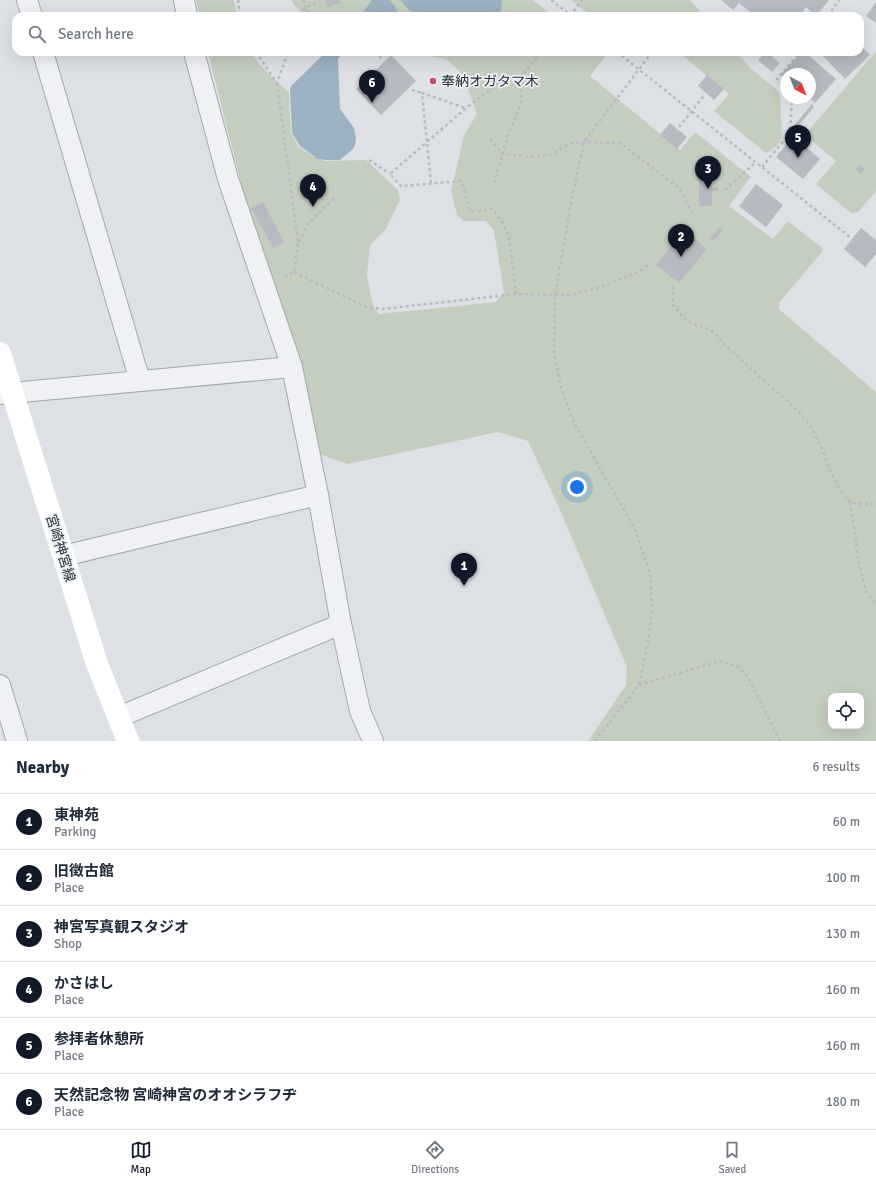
<!DOCTYPE html>
<html lang="en">
<head>
<meta charset="utf-8">
<style>
	body { margin:0; font-family:Signika,"Noto Sans JP",sans-serif; background:#f2f2f3; color:#1f2937 }
	.controls { position:absolute; right:12px; bottom:12px; display:grid; overflow:hidden; border-radius:8px; box-shadow:0 4px 16px #0002 }
	.controls button { width:36px; height:36px; display:grid; place-items:center; padding:0; border:0; border-bottom:1px solid #e0e1e3; background:#fff; color:#1f2937; font:20px sans-serif }
	.compass { position:absolute; left:780px; top:68px; width:36px; height:36px; border-radius:50%; background:#fff; box-shadow:0 4px 16px #0002; rotate:138deg }
	.you { position:absolute; left:577px; top:487px; width:14px; height:14px; margin:-10px; border:3px solid #fff; border-radius:50%; background:#1a73e8; box-shadow:0 0 0 6px #1a73e833 }
	.badge { display:grid; place-items:center; width:26px; height:26px; border-radius:50%; background:#111827; color:#fff; font-size:13px; font-weight:700 }
	.pin { position:absolute; translate:-50% -33px; filter:drop-shadow(0 1px 2px #0008) }
	.pin::after { content:''; position:absolute; top:21px; width:14px; height:12px; background:inherit; clip-path:polygon(0 0,100% 0,50% 100%) }
	.list { margin:0; padding:0; list-style:none }
	h2 { display:flex; justify-content:space-between; align-items:center; height:52px; margin:0; padding:0 16px; font-size:17px }
	h2 small { font-size:13px; font-weight:400; color:#747a83 }
	.list li { display:grid; grid-template-columns:26px 1fr auto; gap:12px; align-items:center; box-sizing:border-box; height:56px; padding:0 16px; border-top:1px solid #e0e1e3 }
	.list b { display:block; font-size:15px; white-space:nowrap }
	.list p { margin:0; font-size:13px; white-space:nowrap; color:#747a83 }
	.list em { font-size:13px; font-style:normal; color:#747a83 }
	.icon { flex:none; width:22px; height:22px; fill:none; stroke:currentColor; stroke-width:2; stroke-linecap:round; stroke-linejoin:round }
	.map { position:relative; flex:none; width:876px; height:741px; overflow:hidden }
	.search { position:absolute; background:#fff; box-shadow:0 4px 16px #0002; left:12px; right:12px; top:12px; height:44px; display:flex; align-items:center; gap:10px; box-sizing:border-box; padding:0 14px; border-radius:12px; color:#747a83; font-size:15px }
	.sheet { height:388px; background:#fff }
	nav { display:flex; justify-content:space-around; align-items:center; box-sizing:border-box; height:56px; border-top:1px solid #e0e1e3; background:#fff; font-size:11px; color:#747a83 }
	nav a { display:grid; justify-items:center; gap:2px }
	nav .on { color:#111827 }
	.map>svg:first-child { display:block }
	.green { fill:#c4cebf; fill-rule:evenodd }
	.water { fill:#9cb1c1 }
	.building { fill:#b5bbc1 }
	.lines { fill:none; stroke-linecap:round; stroke-linejoin:round }
	.street-casing { stroke:#a3a8ae; stroke-width:22 }
	.path { stroke:#b7bbc0; stroke-width:2.5; stroke-dasharray:3 3; stroke-linecap:butt }
	.street { stroke:#eff1f4; stroke-width:20 }
	.secondary { stroke:#fff; stroke-width:22 }
	.poi-dot { fill:#bd4f69; stroke:#ecf0f3; stroke-width:1.5 }
	.labels { text-anchor:middle; stroke-width:3.5; stroke-linejoin:round; paint-order:stroke }
	.poi-label { font-size:14px; fill:#28303a; stroke:#ecf0f3; text-anchor:start }
	.street-label { font-size:14px; fill:#28303a; stroke:#ecf0f3 }
</style>
</head>
<body>
<div class="map">
<svg width="876" height="741" viewBox="0 0 876 741">
	<rect width="100%" height="100%" fill="#dde1e5"/>
	<g class="green">
		<polygon points="196,0 234,0 237,16 200,16"/>
		<polygon points="292,0 533,0 553,16 304,16 293,3"/>
		<polygon points="571,0 690,0 704,16 592,16"/>
		<polygon points="876,51 876,191 858,212 851,213 816,184 836,161 805,135"/>
		<path d="M208 52H251L260 65 289 93 291 133 299 147 318 159 325 161 366 160 398 190 400 200 386 229 370 245 367 275 373 306 379 314 496 302 504 292 494 231 486 221H464L457 215 451 191 464 135 477 114 463 75 446 59 405 52H599L605 57 590 76 680 150 695 132 751 177 729 206 773 239 788 221 822 248V252L779 303V309L876 392V741H588L626 685 627 667 560 510 528 441 498 432 348 464 319 454 248 211ZM831 696H861V726H831Z"/>
		<path d="M678 52H736L751 69 776 89 780 95 782 135C781 143 773 150 766 153L714 111 729 94Z"/>
	</g>
	<g class="water">
		<polygon points="372,0 390,0 401,16 360,16"/>
		<polygon points="400,0 502,0 500,16 418,16 409,10"/>
		<polygon points="326,52 343,52 338,59 340,109 354,128 356,138 355,145 353,149 340,160 326,160 318,159 300,146 292,133 290,90 291,86"/>
	</g>
	<g class="building">
		<polygon points="325,0 340,0 341,3 327,7"/>
		<polygon points="721,0 829,0 816,16 806,7 802,13 806,16 755,16 739,3 733,10"/>
		<polygon points="876,2 876,23 866,16"/>
		<polygon points="860,44 870,55 845,79 823,56 827,52 860,52"/>
		<polygon points="765,52 767,52 780,63 772,72 758,60"/>
		<polygon points="801,52 805,52 836,79 815,103 809,98 810,98 810,74 786,74 786,79 781,75"/>
		<polygon points="391,55 416,81 381,115 356,89"/>
		<polygon points="707,75 724,89 714,100 698,86"/>
		<polygon points="812,104 814,107 794,131 791,129"/>
		<polygon points="670,123 687,137 677,149 660,135"/>
		<polygon points="793,136 820,159 803,179 776,157"/>
		<polygon points="860,165 865,169 861,174 856,170"/>
		<polygon points="699,176 711,176 712,188 718,187 718,191 712,191 712,206 699,206"/>
		<polygon points="756,184 783,205 766,227 739,206"/>
		<polygon points="263,202 284,242 273,248 251,208"/>
		<polygon points="720,227 723,230 713,241 710,238"/>
		<polygon points="861,228 876,240 876,254 865,267 844,249"/>
		<polygon points="684,230 707,249 679,283 656,265"/>
	</g>
	<g class="lines">
		<defs>
			<g id="street">
				<polyline points="27,0 32,16"/>
				<polyline points="184,0 187,16"/>
				<polyline points="43,52 140,381"/>
				<polyline points="194,52 228,179 292,367 318,495 341,624 360,711 373,741"/>
				<polyline points="0,394 292,367"/>
				<polyline points="63,556 318,495"/>
				<polyline points="0,685 17,741"/>
				<polyline points="119,717 341,624"/>
			</g>
		</defs>
		<use href="#street" class="street-casing"/>
		<g class="path">
			<polyline points="238,0 240,16"/>
			<path d="M303 0C305 6 307 14 313 16"/>
			<polyline points="551,0 572,16"/>
			<polyline points="302,16 305,7 320,2"/>
			<polyline points="570,16 582,0"/>
			<polyline points="828,16 839,0"/>
			<polyline points="256,52 277,83 288,52"/>
			<polyline points="375,52 383,60"/>
			<polyline points="617,52 851,238"/>
			<polyline points="277,83 298,243 294,272 281,278"/>
			<polyline points="786,89 777,79 800,52"/>
			<polyline points="412,90 422,93"/>
			<polyline points="679,127 704,96"/>
			<polyline points="490,139 503,154 530,157 552,154 569,144 584,142 620,143 679,188 692,212"/>
			<polyline points="369,160 390,174"/>
			<polyline points="762,167 790,133 792,98"/>
			<polyline points="431,183 422,93 465,108"/>
			<polyline points="494,183 508,135 521,104 521,76"/>
			<polyline points="725,190 756,162"/>
			<polyline points="299,242 307,225 337,195"/>
			<polyline points="294,272 366,307 383,309 516,294 571,295 597,288 639,272 650,264"/>
			<polyline points="673,286 673,305 685,319 695,325 704,327 713,331 725,345 800,413 812,428 824,453 828,466 841,491 850,502 859,504 876,504"/>
			<polyline points="516,294 509,236 502,221 492,209 471,212 461,181 401,186 390,174 466,108 501,81 521,76 541,52"/>
			<polyline points="850,502 859,563 866,591 876,605"/>
			<polyline points="639,685 720,661 737,666 748,677 780,741"/>
			<polyline points="595,741 639,685 648,643 652,609 650,573 635,529 574,423 561,388 554,353 555,295 570,208 584,142 652,52"/>
		</g>
		<use href="#street" class="street"/>
		<polyline class="secondary" points="0,353 97,664 128,741"/>
	</g>
	<circle class="poi-dot" cx="433" cy="81" r="4"/>
	<g class="labels">
		<g class="poi-label">
			<text x="441" y="86">奉納オガタマ木</text>
		</g>
		<g class="street-label">
			<text transform="translate(61 548) rotate(73)" y="5">宮崎神宮線</text>
		</g>
	</g>
</svg>
<div class="controls">
<button><svg class="icon" aria-label="locate" viewBox="0 0 24 24"><circle cx="12" cy="12" r="6"/><path d="M12 2v4M12 18v4M2 12h4M18 12h4"/></svg></button>
</div>
<svg class="compass" viewBox="-18 -18 36 36"><path d="M0-13l5 13h-10z" fill="#e53935"/><path d="M0 13l5-13h-10z" fill="#747a83"/></svg>
<div class="you"></div>
<div class="pin badge" style="left:464px;top:586px">1</div>
<div class="pin badge" style="left:681px;top:257px">2</div>
<div class="pin badge" style="left:708px;top:189px">3</div>
<div class="pin badge" style="left:313px;top:207px">4</div>
<div class="pin badge" style="left:798px;top:158px">5</div>
<div class="pin badge" style="left:372px;top:103px">6</div>
<div class="search"><svg class="icon" aria-label="search" viewBox="0 0 24 24"><circle cx="10" cy="10" r="6"/><path d="M15 15l6 6"/></svg>Search here</div>
</div>
<section class="sheet">
<h2>Nearby<small>6 results</small></h2>
<ul class="list">
<li><span class="badge">1</span><div><b>東神苑</b><p>Parking</p></div><em>60 m</em></li>
<li><span class="badge">2</span><div><b>旧徴古館</b><p>Place</p></div><em>100 m</em></li>
<li><span class="badge">3</span><div><b>神宮写真観スタジオ</b><p>Shop</p></div><em>130 m</em></li>
<li><span class="badge">4</span><div><b>かさはし</b><p>Place</p></div><em>160 m</em></li>
<li><span class="badge">5</span><div><b>参拝者休憩所</b><p>Place</p></div><em>160 m</em></li>
<li><span class="badge">6</span><div><b>天然記念物 宮崎神宮のオオシラフヂ</b><p>Place</p></div><em>180 m</em></li>
</ul>
</section>
<nav>
<a class="on"><svg class="icon" aria-label="map" viewBox="0 0 24 24"><path d="M3 6l6-2 6 2 6-2v14l-6 2-6-2-6 2zM9 4v14M15 6v14"/></svg>Map</a>
<a><svg class="icon" aria-label="directions" viewBox="0 0 24 24"><path d="M12 3l9 9-9 9-9-9zM9 14v-3h6M13 9l2 2-2 2"/></svg>Directions</a>
<a><svg class="icon" aria-label="saved" viewBox="0 0 24 24"><path d="M7 4h10v16l-5-4-5 4z"/></svg>Saved</a>
</nav>
</body>
</html>
